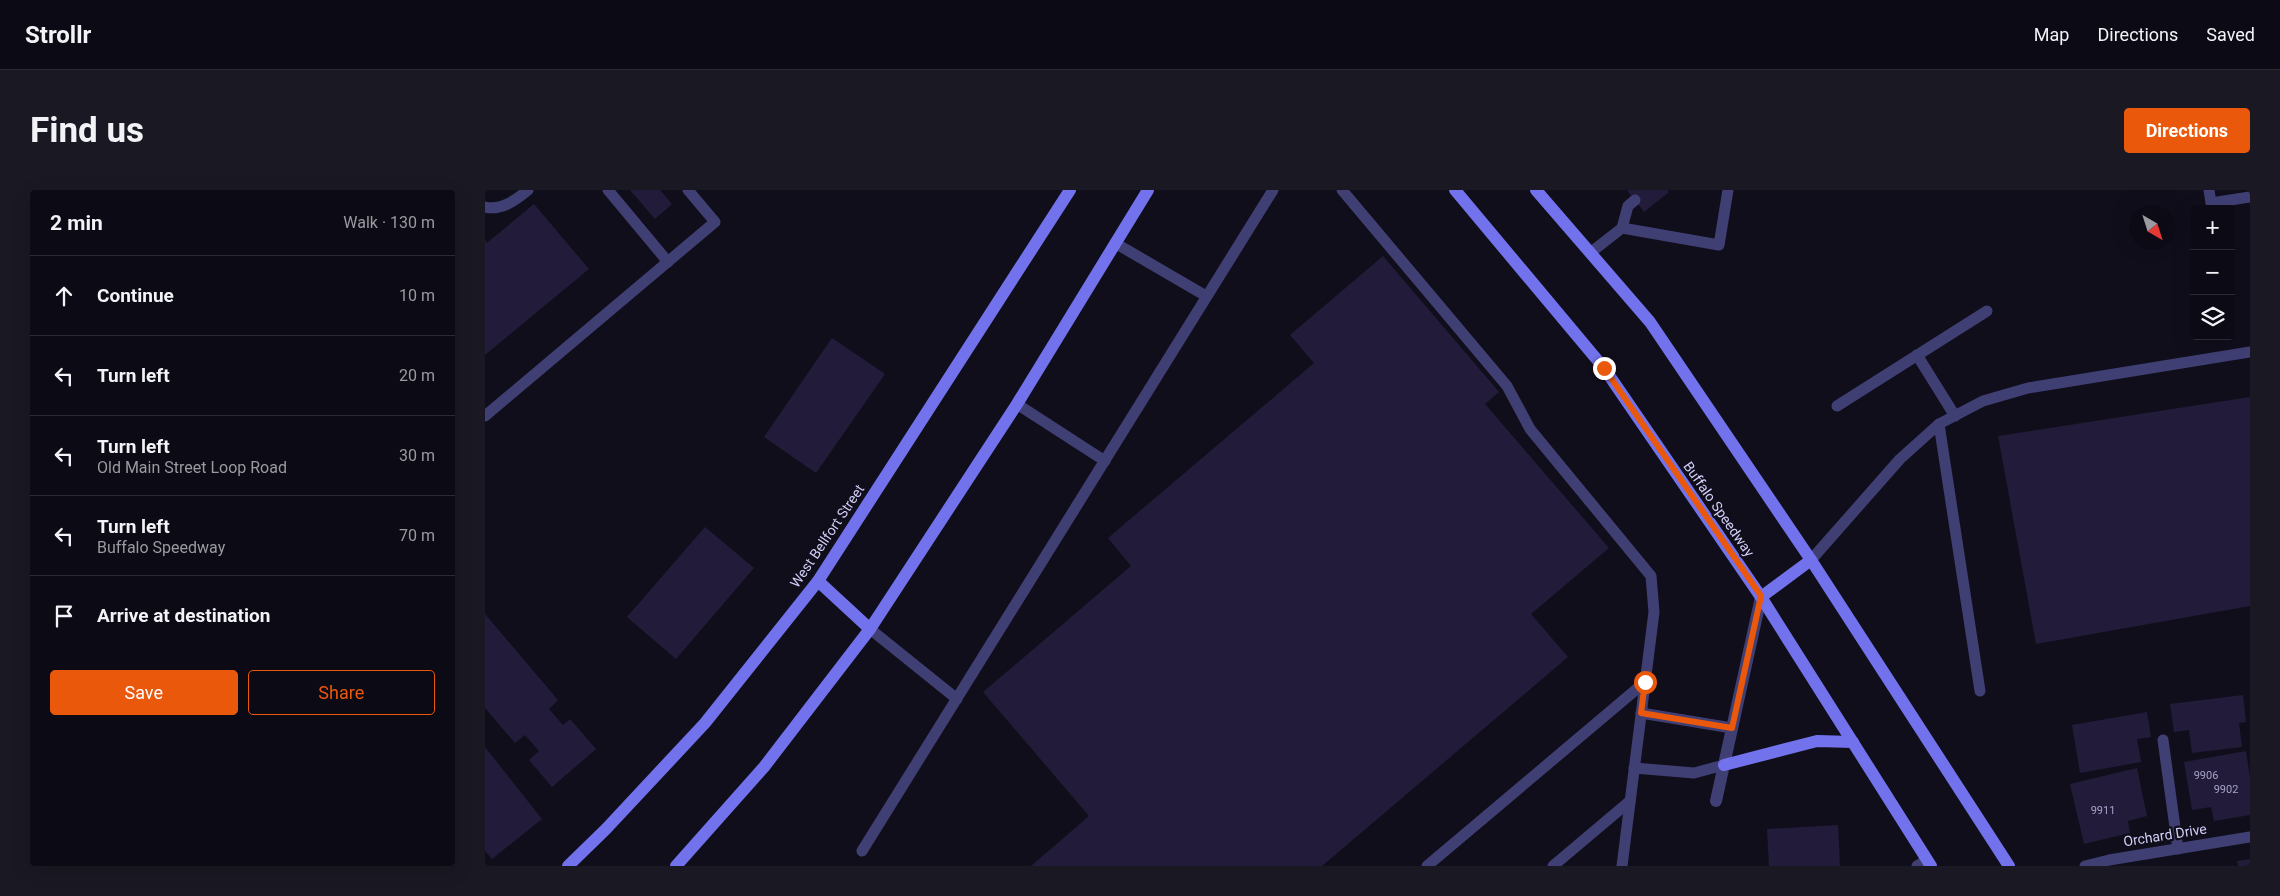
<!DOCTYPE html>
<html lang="en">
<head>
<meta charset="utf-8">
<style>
	body { margin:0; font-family:Roboto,sans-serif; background:#1a1822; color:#f1f3f6 }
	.controls { position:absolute; right:15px; top:15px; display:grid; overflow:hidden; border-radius:5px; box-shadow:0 5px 20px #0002 }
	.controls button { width:45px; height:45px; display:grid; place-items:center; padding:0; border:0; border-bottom:1px solid #2c2b34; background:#0c0a14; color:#f1f3f6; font:25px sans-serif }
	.compass { position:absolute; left:1645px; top:15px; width:45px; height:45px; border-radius:50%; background:#0c0a14; box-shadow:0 5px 20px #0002; rotate:141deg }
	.stop { position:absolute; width:15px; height:15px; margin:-11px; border:4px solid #ea580c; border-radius:50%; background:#fff }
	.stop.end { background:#ea580c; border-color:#fff; box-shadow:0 1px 5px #0008 }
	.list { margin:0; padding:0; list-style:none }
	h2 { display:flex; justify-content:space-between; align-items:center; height:65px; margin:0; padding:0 20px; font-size:21px }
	h2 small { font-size:16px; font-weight:400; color:#9a9aa0 }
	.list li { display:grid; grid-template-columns:32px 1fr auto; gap:15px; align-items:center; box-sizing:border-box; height:80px; padding:0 20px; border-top:1px solid #2c2b34 }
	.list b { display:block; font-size:19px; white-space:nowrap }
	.list p { margin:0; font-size:16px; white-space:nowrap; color:#9a9aa0 }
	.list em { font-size:16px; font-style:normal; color:#9a9aa0 }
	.actions { display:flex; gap:10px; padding:15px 20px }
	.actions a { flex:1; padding:11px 0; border:1px solid #ea580c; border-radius:5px; text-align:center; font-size:18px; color:#ea580c }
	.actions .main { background:#ea580c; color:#fff }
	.icon { flex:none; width:28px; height:28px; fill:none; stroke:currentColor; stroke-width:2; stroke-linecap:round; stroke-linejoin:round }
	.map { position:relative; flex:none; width:1765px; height:676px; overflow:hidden; border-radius:5px }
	header { display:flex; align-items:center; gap:30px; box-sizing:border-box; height:70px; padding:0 25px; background:#0c0a14; border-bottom:1px solid #2c2b34 }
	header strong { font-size:24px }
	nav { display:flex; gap:28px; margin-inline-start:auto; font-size:18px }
	.intro { display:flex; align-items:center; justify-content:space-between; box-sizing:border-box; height:120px; padding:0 30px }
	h1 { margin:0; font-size:35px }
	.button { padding:12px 22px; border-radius:5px; background:#ea580c; color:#fff; font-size:18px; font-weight:700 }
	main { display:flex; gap:30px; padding:0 30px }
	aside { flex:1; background:#0c0a14; border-radius:5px; box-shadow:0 5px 20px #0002 }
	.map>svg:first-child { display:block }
	.building { fill:#221c3a }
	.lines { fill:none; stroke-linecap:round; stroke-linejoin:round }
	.lane { stroke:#403f74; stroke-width:11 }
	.street { stroke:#403f74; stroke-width:12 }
	.secondary { stroke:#7272ec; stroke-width:12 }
	.route { stroke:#ea580c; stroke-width:6 }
	.labels { text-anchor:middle; stroke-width:4.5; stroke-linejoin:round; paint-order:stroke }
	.number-label { font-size:11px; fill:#a6a2c8 }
	.street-label { font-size:14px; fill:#d2cff8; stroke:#100e1b }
</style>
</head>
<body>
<header>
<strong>Strollr</strong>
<nav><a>Map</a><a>Directions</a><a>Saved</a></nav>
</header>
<div class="intro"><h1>Find us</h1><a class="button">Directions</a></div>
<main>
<aside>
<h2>2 min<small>Walk · 130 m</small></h2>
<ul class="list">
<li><svg class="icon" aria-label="ahead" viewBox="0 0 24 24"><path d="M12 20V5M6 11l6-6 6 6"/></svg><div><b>Continue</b></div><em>10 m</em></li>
<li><svg class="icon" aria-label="left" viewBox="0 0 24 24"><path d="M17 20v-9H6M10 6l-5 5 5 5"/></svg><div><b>Turn left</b></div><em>20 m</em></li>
<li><svg class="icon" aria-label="left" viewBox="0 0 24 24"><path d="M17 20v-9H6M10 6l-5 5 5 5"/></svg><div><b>Turn left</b><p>Old Main Street Loop Road</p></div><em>30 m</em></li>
<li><svg class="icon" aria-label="left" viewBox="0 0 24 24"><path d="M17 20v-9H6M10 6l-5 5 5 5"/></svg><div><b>Turn left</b><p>Buffalo Speedway</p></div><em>70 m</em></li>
<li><svg class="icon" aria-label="arrive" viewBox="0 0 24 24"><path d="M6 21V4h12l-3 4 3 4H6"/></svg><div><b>Arrive at destination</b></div></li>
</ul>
<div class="actions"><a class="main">Save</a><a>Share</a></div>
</aside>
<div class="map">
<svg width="1765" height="676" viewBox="0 0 1765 676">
	<rect width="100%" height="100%" fill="#100e1b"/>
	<g class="building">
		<polygon points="145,0 175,0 187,14 170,29"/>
		<polygon points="1142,0 1182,0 1184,2 1159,22"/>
		<polygon points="49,14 104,79 0,165 0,50 2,53"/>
		<polygon points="898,66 1014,202 1000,214 1124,358 1046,424 1083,467 837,676 546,676 604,626 498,502 646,376 623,348 829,173 805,145"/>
		<polygon points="347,148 400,184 331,283 279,247"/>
		<polygon points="1765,207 1765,416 1551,454 1513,246"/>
		<polygon points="220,337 269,378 191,469 142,427"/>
		<polygon points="0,424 73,510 64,519 78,535 85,529 111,559 67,597 44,570 54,561 40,545 30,553 0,518"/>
		<polygon points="1758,505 1761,532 1754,533 1757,557 1707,563 1704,540 1689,542 1685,514"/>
		<polygon points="1662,522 1666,547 1652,549 1656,572 1595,583 1587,535"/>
		<polygon points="0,557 57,629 7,669 0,661"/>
		<polygon points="1761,561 1765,587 1765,625 1729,631 1726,617 1707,620 1699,572"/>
		<polygon points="1652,578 1662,626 1643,631 1645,643 1599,654 1585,594"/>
		<polygon points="1353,635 1355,676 1284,676 1282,639"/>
		<polygon points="1765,669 1765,676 1753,676 1752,671"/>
	</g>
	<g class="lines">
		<g class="lane">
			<polyline points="123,0 183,72"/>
			<polyline points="857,0 1022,196 1045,239 1166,386 1169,422 1137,676"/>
			<polyline points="1724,0 1726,13 1765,7"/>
			<path d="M0 17C16 21 31 10 43 0"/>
			<polyline points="1137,38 1234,55 1243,0"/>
			<polyline points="630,53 721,106"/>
			<polyline points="1105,63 1137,38 1143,16 1150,10"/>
			<polyline points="1432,165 1470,226"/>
			<polyline points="532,214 620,271"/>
			<polyline points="1352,216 1502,121"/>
			<polyline points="0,226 230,32 203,0"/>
			<polyline points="1454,234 1495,501"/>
			<polyline points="1326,370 1415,269 1454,234 1498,211 1543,198 1765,162"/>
			<polyline points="385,439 472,509"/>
			<polyline points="1156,523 1247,538"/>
			<polyline points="1678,550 1693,659"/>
			<polyline points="1149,578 1209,583 1239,575"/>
			<polyline points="377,661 788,0"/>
			<polyline points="942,676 1160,492"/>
			<polyline points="1068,676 1145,611"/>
			<polyline points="1432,676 1442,670"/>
			<polyline points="1600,676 1624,670 1765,647"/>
		</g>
		<polyline class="street" points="1231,611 1276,407"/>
		<g class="secondary">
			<polyline points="970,0 1119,178 1276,407 1446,676"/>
			<polyline points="1051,0 1165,132 1326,370 1524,676"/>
			<polyline points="333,391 385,439"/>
			<polyline points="1276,407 1326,370"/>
			<polyline points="1239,575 1332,551 1368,552"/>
			<polyline points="83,676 121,639 220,533 333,391 585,0"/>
			<polyline points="191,676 279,577 385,439 532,214 663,0"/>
		</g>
	</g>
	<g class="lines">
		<polyline class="route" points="1119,178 1276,406 1247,538 1156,523 1160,492"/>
	</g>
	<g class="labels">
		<g class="number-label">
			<text x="1721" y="589">9906</text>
			<text x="1741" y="603">9902</text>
			<text x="1618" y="624">9911</text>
		</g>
		<g class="street-label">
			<text transform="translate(1234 319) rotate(55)" y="5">Buffalo Speedway</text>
			<text transform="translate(342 346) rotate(-56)" y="5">West Bellfort Street</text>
			<text transform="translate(1680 645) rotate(-9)" y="5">Orchard Drive</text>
		</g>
	</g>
</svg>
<div class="controls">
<button>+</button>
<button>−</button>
<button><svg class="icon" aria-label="layers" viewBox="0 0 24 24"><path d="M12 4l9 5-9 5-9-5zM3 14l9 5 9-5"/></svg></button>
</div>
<svg class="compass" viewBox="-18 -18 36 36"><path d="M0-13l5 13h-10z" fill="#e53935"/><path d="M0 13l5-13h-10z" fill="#9a9aa0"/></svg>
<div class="stop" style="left:1160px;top:492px"></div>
<div class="stop end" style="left:1119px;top:178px"></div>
</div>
</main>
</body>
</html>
